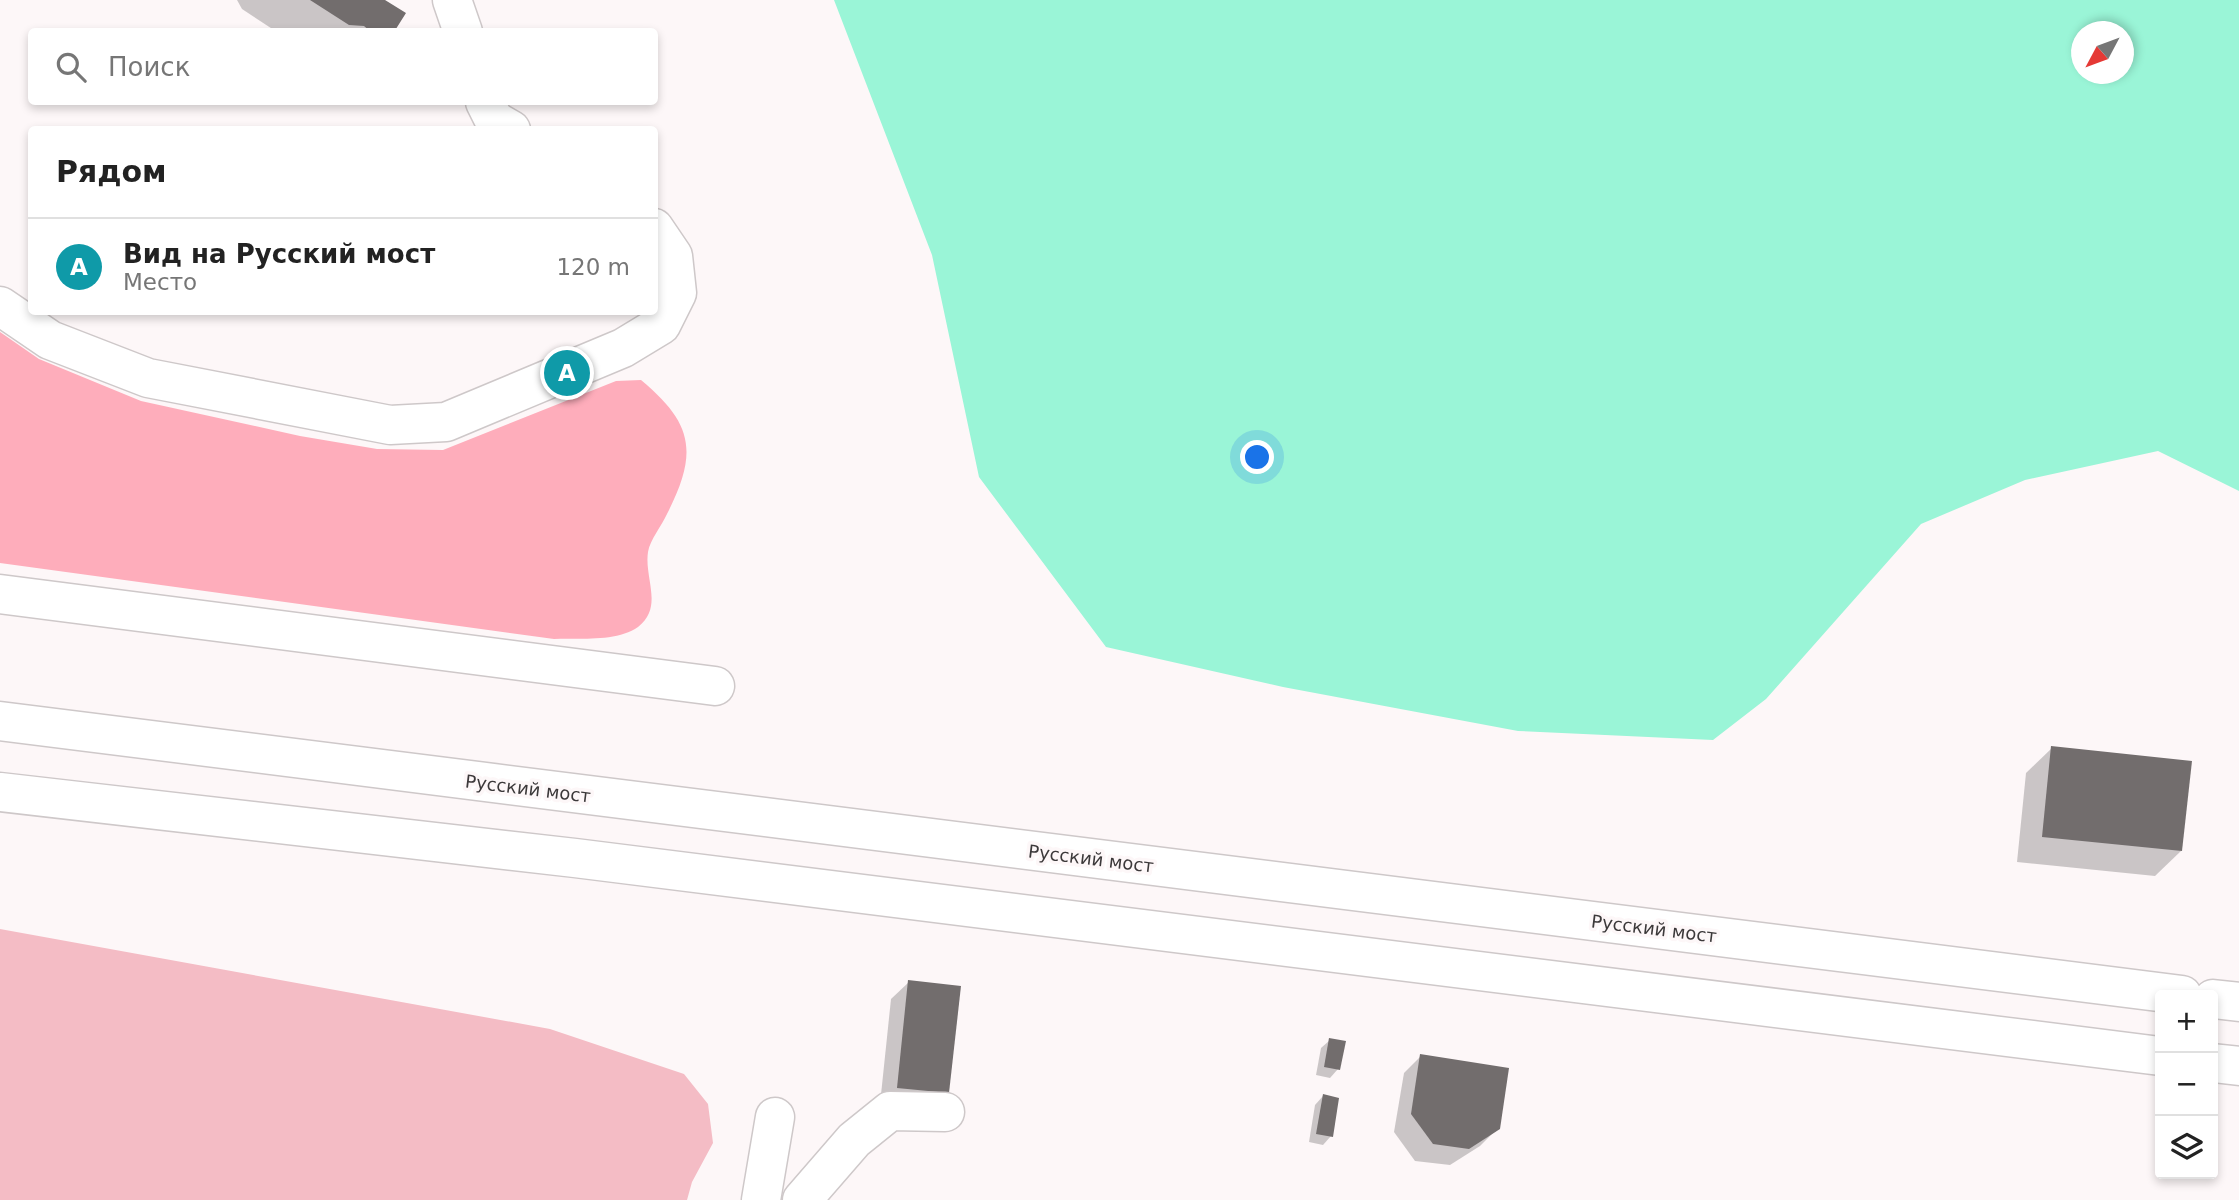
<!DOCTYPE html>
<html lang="ru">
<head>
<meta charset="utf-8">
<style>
	body { margin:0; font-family:"DejaVu Sans",sans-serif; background:#f2f2f2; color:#222 }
	.controls { position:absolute; right:21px; bottom:21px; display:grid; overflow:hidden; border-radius:7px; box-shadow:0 4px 10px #0003 }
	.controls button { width:63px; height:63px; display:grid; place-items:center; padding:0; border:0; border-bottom:2px solid #e0e0e0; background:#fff; color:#222; font:35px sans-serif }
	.compass { position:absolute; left:2071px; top:21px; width:63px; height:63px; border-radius:50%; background:#fff; box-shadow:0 4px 10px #0003; rotate:229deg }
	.you { position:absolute; left:1258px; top:458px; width:24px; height:24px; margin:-18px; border:5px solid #fff; border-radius:50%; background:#1a73e8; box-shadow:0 0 0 10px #1a73e833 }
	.badge { display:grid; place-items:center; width:46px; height:46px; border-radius:50%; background:#0b8043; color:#fff; font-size:23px; font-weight:700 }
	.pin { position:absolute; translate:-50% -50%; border:4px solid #fff; box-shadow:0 2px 7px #0006 }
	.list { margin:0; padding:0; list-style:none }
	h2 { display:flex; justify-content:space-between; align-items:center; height:91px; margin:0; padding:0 28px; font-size:30px }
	h2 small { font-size:23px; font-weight:400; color:#767676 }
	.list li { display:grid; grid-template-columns:46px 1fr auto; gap:21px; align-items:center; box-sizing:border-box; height:98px; padding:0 28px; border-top:2px solid #e0e0e0 }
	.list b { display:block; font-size:26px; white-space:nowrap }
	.list p { margin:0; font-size:23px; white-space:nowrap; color:#767676 }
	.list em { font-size:23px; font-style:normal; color:#767676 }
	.icon { flex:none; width:38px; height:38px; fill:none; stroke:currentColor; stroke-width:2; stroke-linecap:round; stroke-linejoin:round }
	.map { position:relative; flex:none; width:2239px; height:1200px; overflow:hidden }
	.search { position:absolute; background:#fff; box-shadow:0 4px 10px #0003; left:28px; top:28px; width:630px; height:77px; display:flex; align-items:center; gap:18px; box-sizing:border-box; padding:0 24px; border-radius:7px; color:#767676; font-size:26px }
	.panel { position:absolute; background:#fff; box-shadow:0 4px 10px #0003; left:28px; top:126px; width:630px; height:189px; border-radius:7px }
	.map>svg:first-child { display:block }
	.green { fill:#f4bcc5 }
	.forest { fill:#feadbb }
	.water { fill:#9af5d7; fill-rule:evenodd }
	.shadow { fill:#0003 }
	.building { fill:#726d6d }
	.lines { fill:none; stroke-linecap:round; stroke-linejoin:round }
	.minor-casing { stroke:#cec8c9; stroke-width:41 }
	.major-casing { stroke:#cec8c9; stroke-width:41 }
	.minor { stroke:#fff; stroke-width:38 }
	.major { stroke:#fff; stroke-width:38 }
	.labels { text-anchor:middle; stroke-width:7; stroke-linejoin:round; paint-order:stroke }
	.street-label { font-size:18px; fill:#3c393a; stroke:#fdf7f8 }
</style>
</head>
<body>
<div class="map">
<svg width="2239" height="1200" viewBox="0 0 2239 1200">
	<rect width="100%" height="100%" fill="#fdf7f8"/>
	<polygon class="green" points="0,929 550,1029 684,1074 708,1104 713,1143 692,1182 687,1200 0,1200"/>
	<path class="forest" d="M0 332 39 359 141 401 300 436 377 449 443 450 616 381 641 380C694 424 698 453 667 514 662 525 650 540 648 552 644 578 664 607 638 627 617 642 579 638 554 639L0 563Z"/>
	<path class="water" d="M834 0H2239V491L2158 451 2025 480 1921 524 1766 699 1713 740 1518 731 1283 687 1106 647 979 477 932 255ZM2082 32H2124V74H2082Z"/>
	<g class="shadow">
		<polygon points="237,0 382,0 392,32 277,32 242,9"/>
		<polygon points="2052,748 2181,851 2155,876 2017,862 2026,773"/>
		<polygon points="909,982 948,1092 930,1110 880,1104 891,999"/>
		<polygon points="1330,1040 1338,1069 1330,1078 1316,1075 1321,1048"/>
		<polygon points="1421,1056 1498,1128 1480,1146 1450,1165 1415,1161 1394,1132 1404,1073"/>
		<polygon points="1323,1096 1331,1136 1323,1145 1309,1142 1315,1105"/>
	</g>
	<g class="building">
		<polygon points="310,0 385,0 406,13 394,32 371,32 364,26 349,25"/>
		<polygon points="2051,746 2192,761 2182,851 2042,837"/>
		<polygon points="908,980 961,986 949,1093 897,1088"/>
		<polygon points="1329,1038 1346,1041 1340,1070 1324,1067"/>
		<polygon points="1420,1054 1509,1068 1500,1129 1469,1149 1433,1144 1411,1114"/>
		<polygon points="1323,1094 1339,1098 1333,1137 1316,1134"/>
	</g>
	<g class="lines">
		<defs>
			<g id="minor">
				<polyline points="452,0 463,32"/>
				<polyline points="485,102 494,120 511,130"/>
				<polyline points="0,306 50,340 148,378 390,425 446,422 623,348 661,325 677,293 673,256 654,228"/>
				<polyline points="0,594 715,686"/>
				<polyline points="761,1200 775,1117"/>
				<polyline points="802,1200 854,1140 890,1111 945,1112"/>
			</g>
			<g id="major">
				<polyline points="0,721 2182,995"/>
				<polyline points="0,792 575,858 2160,1056"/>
				<polyline points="2213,999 2239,1002"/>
				<polyline points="2213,1063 2239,1066"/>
			</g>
		</defs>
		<use href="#minor" class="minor-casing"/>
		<use href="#major" class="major-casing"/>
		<use href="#minor" class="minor"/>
		<use href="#major" class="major"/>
	</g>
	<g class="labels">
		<g class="street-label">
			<text transform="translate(528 789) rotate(7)" y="6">Русский мост</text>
			<text transform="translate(1091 859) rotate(7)" y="6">Русский мост</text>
			<text transform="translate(1654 929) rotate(7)" y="6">Русский мост</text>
		</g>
	</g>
</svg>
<div class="controls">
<button>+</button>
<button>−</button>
<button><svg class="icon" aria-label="layers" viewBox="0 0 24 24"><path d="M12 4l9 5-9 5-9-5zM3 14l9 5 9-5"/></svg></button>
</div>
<svg class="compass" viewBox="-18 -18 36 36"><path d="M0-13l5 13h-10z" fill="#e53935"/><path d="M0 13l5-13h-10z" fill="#767676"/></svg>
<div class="you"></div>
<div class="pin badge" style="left:567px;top:373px;background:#0f9aa8">A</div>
<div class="search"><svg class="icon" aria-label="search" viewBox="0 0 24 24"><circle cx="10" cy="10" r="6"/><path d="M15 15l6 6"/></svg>Поиск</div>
<section class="panel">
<h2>Рядом<small></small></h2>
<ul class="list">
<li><span class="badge" style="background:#0f9aa8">A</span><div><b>Вид на Русский мост</b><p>Место</p></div><em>120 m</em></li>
</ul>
</section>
</div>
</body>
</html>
